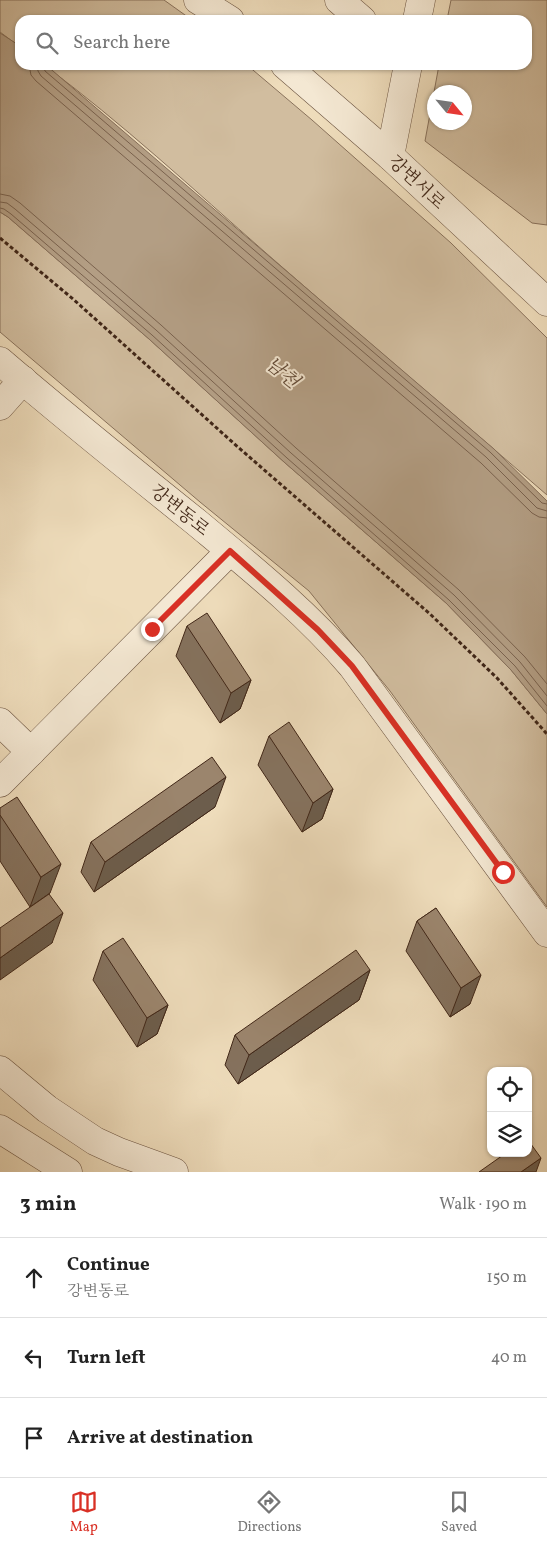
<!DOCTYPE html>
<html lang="en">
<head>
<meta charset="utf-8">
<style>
	body { margin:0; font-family:Vollkorn,"Noto Serif KR",serif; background:#f2f2f2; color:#222 }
	.controls { position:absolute; right:15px; bottom:15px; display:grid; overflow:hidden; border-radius:10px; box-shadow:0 1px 4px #0004 }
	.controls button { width:45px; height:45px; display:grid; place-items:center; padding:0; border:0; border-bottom:1px solid #e0e0e0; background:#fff; color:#222; font:25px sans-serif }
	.compass { position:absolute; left:427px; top:85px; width:45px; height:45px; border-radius:50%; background:#fff; box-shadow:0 1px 4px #0004; rotate:119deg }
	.stop { position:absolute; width:15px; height:15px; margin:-11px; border:4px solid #d93025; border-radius:50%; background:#fff }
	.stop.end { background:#d93025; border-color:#fff; box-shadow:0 1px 5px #0008 }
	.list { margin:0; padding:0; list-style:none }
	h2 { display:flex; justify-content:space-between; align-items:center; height:65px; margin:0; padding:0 20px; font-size:21px }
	h2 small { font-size:16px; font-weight:400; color:#767676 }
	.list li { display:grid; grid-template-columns:32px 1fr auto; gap:15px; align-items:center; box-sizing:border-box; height:80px; padding:0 20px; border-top:1px solid #e0e0e0 }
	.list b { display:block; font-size:19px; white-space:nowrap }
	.list p { margin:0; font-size:16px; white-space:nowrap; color:#767676 }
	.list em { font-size:16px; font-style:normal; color:#767676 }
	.icon { flex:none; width:28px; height:28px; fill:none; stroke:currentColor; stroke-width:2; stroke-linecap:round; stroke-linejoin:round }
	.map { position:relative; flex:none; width:547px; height:1172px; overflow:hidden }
	.search { position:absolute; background:#fff; box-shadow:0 1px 4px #0004; left:15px; right:15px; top:15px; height:55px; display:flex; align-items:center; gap:12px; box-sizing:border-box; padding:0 18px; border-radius:15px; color:#767676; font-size:19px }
	.sheet { height:305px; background:#fff }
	nav { display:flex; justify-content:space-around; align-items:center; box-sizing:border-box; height:70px; border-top:1px solid #e0e0e0; background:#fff; font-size:14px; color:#767676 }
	nav a { display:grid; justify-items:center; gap:2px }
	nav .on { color:#d93025 }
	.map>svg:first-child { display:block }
	.green { fill:#d1bd9f; stroke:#89725c; fill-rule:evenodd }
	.water { fill:#b39e84; stroke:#856e59 }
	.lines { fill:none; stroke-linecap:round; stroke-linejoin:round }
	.shore { stroke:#7a624e; stroke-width:1 }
	.minor-casing { stroke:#6c5441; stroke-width:29 }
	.path { stroke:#412718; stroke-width:3; stroke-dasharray:4 2.5; stroke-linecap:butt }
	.minor { stroke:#f4e8d3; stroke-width:28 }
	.wall { fill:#85725e; stroke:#412718 }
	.shaded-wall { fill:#6c5d4c; stroke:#412718 }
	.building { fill:#9b856d; stroke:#412718 }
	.route { stroke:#d93025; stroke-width:6 }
	.labels { text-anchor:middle; stroke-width:4; stroke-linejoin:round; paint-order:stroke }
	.street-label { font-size:18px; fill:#412718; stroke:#f4e8d3 }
	.water-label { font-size:19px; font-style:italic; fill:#634b38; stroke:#f4e8d3 }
</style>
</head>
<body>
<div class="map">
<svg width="547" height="1172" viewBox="0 0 547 1172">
	<rect width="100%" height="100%" fill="#eedcbb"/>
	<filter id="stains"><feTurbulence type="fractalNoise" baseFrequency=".004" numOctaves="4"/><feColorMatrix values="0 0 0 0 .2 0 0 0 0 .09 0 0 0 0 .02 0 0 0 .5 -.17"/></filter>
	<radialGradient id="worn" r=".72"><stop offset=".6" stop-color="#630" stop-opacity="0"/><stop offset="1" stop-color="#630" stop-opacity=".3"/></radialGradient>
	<g class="green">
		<polygon points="0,0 164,0 192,20 20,20 20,47 0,32"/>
		<path d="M451 0H547V225L532 223 425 141 439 65H527V20H447ZM464 92V122H434V92Z"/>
		<path d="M44 65H247L312 120 451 243 547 338V495C454 414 359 335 266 253 193 189 122 123 44 65Z"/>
		<polygon points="0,212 8,217 149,339 284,462 446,603 511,670 547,714 547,907 390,691 309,591 200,502 0,332"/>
	</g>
	<polygon class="water" points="0,33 20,46 20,65 46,65 494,449 547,501 547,714 511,670 446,603 284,462 149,339 8,217 0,212"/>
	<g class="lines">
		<g class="shore">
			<polyline points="29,65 31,75 36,81 481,463 532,513 539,517 547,518"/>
			<polyline points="37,65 38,71 41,76 486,457 537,508 547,511"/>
			<polyline points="43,65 45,71 490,452 542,503 547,504"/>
			<polyline points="0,194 10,196 20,203 161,325 296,448 459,590 525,657 547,684"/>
			<polyline points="0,202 7,203 15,209 156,330 291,453 454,595 520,662 547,696"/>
			<polyline points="0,208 4,209 11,214 152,335 287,458 449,600 515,666 547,706"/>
		</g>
		<defs>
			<g id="minor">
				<polyline points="198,0 230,20"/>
				<polyline points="339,0 362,20"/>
				<polyline points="417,20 421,0"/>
				<polyline points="285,65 390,156 547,302"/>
				<polyline points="390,156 408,65"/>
				<path d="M0 361C64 416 130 469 196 522 250 567 306 612 352 666L547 933"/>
				<polyline points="0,406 23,380"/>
				<polyline points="0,722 31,752"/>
				<polyline points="0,783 230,551"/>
				<polyline points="0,1070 47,1109 95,1141 119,1152 174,1172"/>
				<polyline points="0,1129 68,1172"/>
			</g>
		</defs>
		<use href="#minor" class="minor-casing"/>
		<polyline class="path" points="0,238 73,299 239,448 430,614 497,678 547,734"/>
		<use href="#minor" class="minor"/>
	</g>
	<g class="wall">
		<polygon points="187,626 251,680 240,709 220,723 176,656"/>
		<polygon points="269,736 333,789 322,819 302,832 258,765"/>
		<polygon points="215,807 94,892 81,872 91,842"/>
		<polygon points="0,808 50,893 49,894 52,943 30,907 0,861"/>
		<polygon points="436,908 470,1004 450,1017 406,951 417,921"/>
		<polygon points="103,951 168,1005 157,1034 137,1047 93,980"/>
		<polygon points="370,970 359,1000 238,1084 225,1065 235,1035"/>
	</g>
	<g class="shaded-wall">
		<polygon points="251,680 240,709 220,723 231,693"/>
		<polygon points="226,777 215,807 94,892 105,862"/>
		<polygon points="333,789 322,819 302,832 313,803"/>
		<polygon points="61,864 50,893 30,907 41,877"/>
		<polygon points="63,913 52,943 0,980 0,958"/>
		<polygon points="370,970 359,1000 238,1084 249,1055"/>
		<polygon points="481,975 470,1004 450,1017 461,988"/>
		<polygon points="168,1005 157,1034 137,1047 147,1018"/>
		<polygon points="541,1158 536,1172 521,1172"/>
	</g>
	<g class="building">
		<polygon points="207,613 251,680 231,693 187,626"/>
		<polygon points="289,722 333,789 313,803 269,736"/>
		<polygon points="212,757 226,777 105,862 91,842"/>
		<polygon points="17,797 61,864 41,877 0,815 0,808"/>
		<polygon points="49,894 63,913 0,958 0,928"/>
		<polygon points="436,908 481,975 461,988 417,921"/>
		<polygon points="123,938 168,1005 147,1018 103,951"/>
		<polygon points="356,950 370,970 249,1055 235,1035"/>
		<polygon points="528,1140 541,1158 521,1172 479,1172 506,1153 528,1153"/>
	</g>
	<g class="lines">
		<polyline class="route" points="152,629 230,551 318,630 352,666 503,872"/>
	</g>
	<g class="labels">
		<g class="street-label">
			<text transform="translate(417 182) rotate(43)" y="6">강변서로</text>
			<text transform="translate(180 510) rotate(39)" y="6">강변동로</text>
		</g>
		<g class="water-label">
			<text transform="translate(283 372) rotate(40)" y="7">남천</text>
		</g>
	</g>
	<rect width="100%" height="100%" filter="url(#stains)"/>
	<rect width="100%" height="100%" fill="url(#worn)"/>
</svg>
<div class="controls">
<button><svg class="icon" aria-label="locate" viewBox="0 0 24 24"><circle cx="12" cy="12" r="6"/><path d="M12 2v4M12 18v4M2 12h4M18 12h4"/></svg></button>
<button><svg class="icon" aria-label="layers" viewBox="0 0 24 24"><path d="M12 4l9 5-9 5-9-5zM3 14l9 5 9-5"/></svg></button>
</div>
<svg class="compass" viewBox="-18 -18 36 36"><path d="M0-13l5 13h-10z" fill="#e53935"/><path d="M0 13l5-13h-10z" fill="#767676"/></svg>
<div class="stop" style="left:503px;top:872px"></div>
<div class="stop end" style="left:152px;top:629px"></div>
<div class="search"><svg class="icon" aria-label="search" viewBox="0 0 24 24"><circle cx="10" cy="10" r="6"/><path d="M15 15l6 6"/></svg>Search here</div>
</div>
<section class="sheet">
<h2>3 min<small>Walk · 190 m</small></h2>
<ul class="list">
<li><svg class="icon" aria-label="ahead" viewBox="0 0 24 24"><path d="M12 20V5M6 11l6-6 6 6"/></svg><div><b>Continue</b><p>강변동로</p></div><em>150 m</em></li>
<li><svg class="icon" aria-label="left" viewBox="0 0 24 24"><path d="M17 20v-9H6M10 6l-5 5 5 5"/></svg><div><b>Turn left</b></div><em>40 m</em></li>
<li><svg class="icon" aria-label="arrive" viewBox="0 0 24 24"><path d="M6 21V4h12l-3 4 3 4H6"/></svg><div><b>Arrive at destination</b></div></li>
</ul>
</section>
<nav>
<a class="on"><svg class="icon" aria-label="map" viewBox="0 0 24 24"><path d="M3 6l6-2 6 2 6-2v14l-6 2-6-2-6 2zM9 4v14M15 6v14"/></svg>Map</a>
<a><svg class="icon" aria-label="directions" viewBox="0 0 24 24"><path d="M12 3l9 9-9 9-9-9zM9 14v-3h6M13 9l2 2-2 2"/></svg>Directions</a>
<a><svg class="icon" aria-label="saved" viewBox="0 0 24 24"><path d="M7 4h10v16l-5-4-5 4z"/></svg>Saved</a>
</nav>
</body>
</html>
